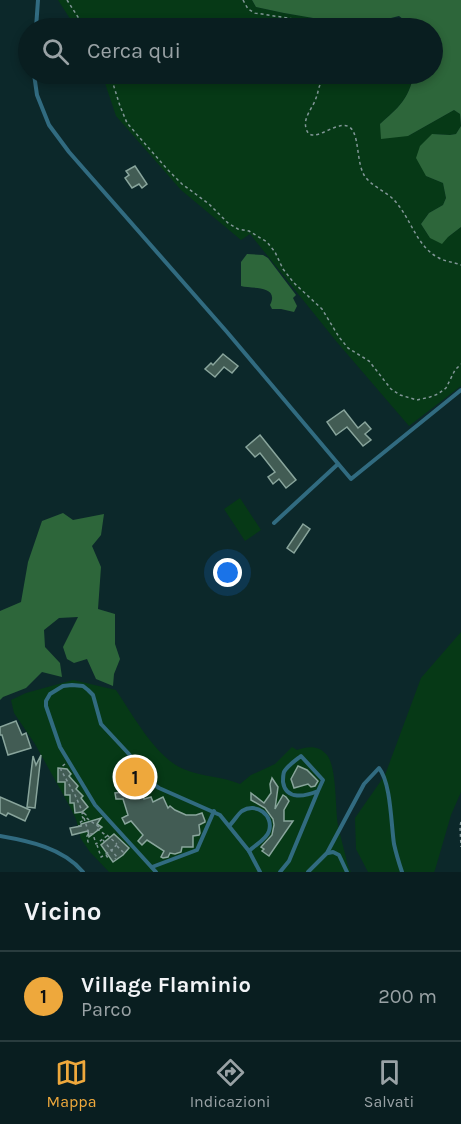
<!DOCTYPE html>
<html lang="it">
<head>
<meta charset="utf-8">
<style>
	body { margin:0; font-family:Karla,sans-serif; background:#172b2d; color:#f1f3f6 }
	.you { position:absolute; left:228px; top:573px; width:21px; height:21px; margin:-15px; border:4px solid #fff; border-radius:50%; background:#1a73e8; box-shadow:0 0 0 9px #1a73e833 }
	.badge { display:grid; place-items:center; width:39px; height:39px; border-radius:50%; background:#eea83c; color:#111; font-size:20px; font-weight:700 }
	.pin { position:absolute; translate:-50% -50%; border:3px solid #fff; box-shadow:0 2px 6px #0006 }
	.list { margin:0; padding:0; list-style:none }
	h2 { display:flex; justify-content:space-between; align-items:center; height:78px; margin:0; padding:0 24px; font-size:26px }
	h2 small { font-size:20px; font-weight:400; color:#99a2a5 }
	.list li { display:grid; grid-template-columns:39px 1fr auto; gap:18px; align-items:center; box-sizing:border-box; height:90px; padding:0 24px; border-top:2px solid #293c3e }
	.list b { display:block; font-size:22px; white-space:nowrap }
	.list p { margin:0; font-size:20px; white-space:nowrap; color:#99a2a5 }
	.list em { font-size:20px; font-style:normal; color:#99a2a5 }
	.icon { flex:none; width:33px; height:33px; fill:none; stroke:currentColor; stroke-width:2; stroke-linecap:round; stroke-linejoin:round }
	.map { position:relative; flex:none; width:461px; height:872px; overflow:hidden }
	.search { position:absolute; background:#091e20; box-shadow:0 3px 9px #0003; left:18px; right:18px; top:18px; height:66px; display:flex; align-items:center; gap:15px; box-sizing:border-box; padding:0 21px; border-radius:33px; color:#99a2a5; font-size:22px }
	.sheet { height:168px; background:#091e20 }
	nav { display:flex; justify-content:space-around; align-items:center; box-sizing:border-box; height:84px; border-top:2px solid #293c3e; background:#091e20; font-size:16px; color:#99a2a5 }
	nav a { display:grid; justify-items:center; gap:3px }
	nav .on { color:#eea83c }
	.map>svg:first-child { display:block }
	.green { fill:#063916 }
	.forest { fill:#2d663a }
	.building { fill:#425c54; stroke:#89a59c; stroke-width:1.5 }
	.lines { fill:none; stroke-linecap:round; stroke-linejoin:round }
	.path { stroke:#819697; stroke-width:1.5; stroke-dasharray:3 3; stroke-linecap:butt }
	.service { stroke:#316b80; stroke-width:4 }
</style>
</head>
<body>
<div class="map">
<svg width="461" height="872" viewBox="0 0 461 872">
	<rect width="100%" height="100%" fill="#0c282a"/>
	<g class="green">
		<polygon points="58,0 252,0 256,7 284,13 313,18 339,28 76,28"/>
		<path d="M102 74H414C408 100 400 106 380 124L408 136 454 110 460 114 461 126 456 134 450 135 432 134 426 176 443 183 446 198 443 205 429 213 421 224 430 238 448 237 461 227V386L409 426 336 341 250 234 241 240 181 190 116 116Z"/>
		<polygon points="240,498 261,530 245,541 224,509"/>
		<polygon points="461,632 461,792 451,815 435,870 434,872 368,872 356,849 355,818 385,775 421,678"/>
		<path d="M73 680 116 690C133 715 157 760 186 770 203 777 222 776 240 784L251 775 275 764 292 747 297 750C308 746 319 745 327 755 337 768 335 808 338 825 341 839 345 853 348 866L351 872H109L90 852 81 839 76 819 69 805 35 744 14 713 11 700 26 693Z"/>
	</g>
	<g class="forest">
		<path d="M252 0H461V227L448 237 442 244 430 238 421 224 429 213 443 205 446 198 443 183 426 176 416 158 420 146 432 134 450 135 456 134 461 126 460 114 454 110 408 136 381 139 380 124C400 106 408 100 414 74H432V28H408V23L399 16 391 18 379 28H339L313 18 284 13 256 7Z"/>
		<path d="M247 254 263 255 268 258 296 295 293 298 297 306 294 312 281 309H272L270 305C280 285 252 289 241 286V262Z"/>
		<polygon points="63,513 73,520 104,514 101,535 92,546 101,567 98,609 115,614 115,644 120,659 114,674 113,686 96,679 87,659 74,663 67,659 63,647 78,617 59,618 44,630 45,647 60,663 62,677 42,672 26,688 3,697 0,700 0,611 21,602 28,562 42,521"/>
	</g>
	<g class="building">
		<polygon points="135,166 147,184 142,188 139,184 132,188 125,178 129,175 126,171"/>
		<polygon points="223,354 238,366 232,373 224,367 215,377 205,369 211,363 213,365"/>
		<polygon points="344,410 358,428 365,422 371,429 365,434 371,440 363,446 347,427 336,435 327,422"/>
		<polygon points="260,435 296,480 286,488 279,479 273,484 268,477 275,472 260,453 255,457 246,447"/>
		<polygon points="303,524 310,529 294,553 287,548"/>
		<polygon points="16,721 22,735 26,733 31,748 8,755 2,735 0,735 0,727"/>
		<polygon points="41,755 35,808 27,807 33,756 36,765"/>
		<polygon points="298,766 307,770 318,781 315,786 311,787 308,784 294,788 291,779"/>
		<polygon points="58,768 67,769 71,774 69,776 78,786 76,789 83,796 81,798 88,807 82,812 75,813 74,803 70,803 70,795 65,795 65,782 58,782"/>
		<polygon points="272,778 278,787 275,809 283,795 286,797 289,801 284,810 284,821 293,821 269,856 262,851 264,849 261,847 272,835 274,825 273,819 265,808 251,800 251,793 264,803 271,793 270,784"/>
		<polygon points="123,781 133,781 133,791 142,790 144,799 151,797 153,802 163,797 168,808 170,806 175,810 186,815 196,815 202,813 205,821 205,822 199,825 200,833 199,835 193,836 193,847 182,847 181,852 175,854 170,853 168,857 163,858 161,857 164,851 147,840 142,845 138,841 143,835 131,821 125,824 122,818 128,815 123,799 116,799 115,793 122,792"/>
		<polygon points="0,797 30,810 25,821 8,813 6,816 0,813"/>
		<polygon points="101,818 97,824 102,827 89,837 88,831 72,835 70,828 81,826 81,824"/>
		<polygon points="114,834 129,848 123,855 113,862 101,845"/>
	</g>
	<g class="lines">
		<g class="path">
			<polyline points="67,0 85,28"/>
			<polyline points="243,0 248,9 255,13 294,19 311,24 320,28"/>
			<polyline points="110,74 120,106 127,123 167,169 182,184 209,204 228,223 238,229 249,231 267,242 275,252 283,269 294,283 322,309 339,337 348,348 369,361 391,389 400,395 417,400 430,397 438,394 446,388 455,370 461,364"/>
			<path d="M334 74C329 77 323 80 320 85 318 89 318 94 316 98 313 108 303 117 306 128 311 150 342 112 353 131 359 142 357 162 364 175 370 185 383 190 392 198 411 216 415 246 439 258 446 262 454 262 461 265"/>
			<polyline points="65,764 61,767 61,770 75,795 83,813"/>
			<polygon points="84,813 86,815 83,818 81,814"/>
			<polyline points="84,818 89,834 93,834 96,844 107,836 97,829 99,827 85,817"/>
			<polyline points="461,822 460,826 461,847"/>
			<polyline points="81,826 79,826 79,823 84,820"/>
			<polyline points="88,834 87,836 88,842 90,842"/>
			<polyline points="107,835 117,844"/>
			<polyline points="103,840 117,857 115,859"/>
			<polyline points="97,845 101,857 111,851 119,842"/>
			<polyline points="117,846 123,852 122,853"/>
			<polyline points="106,855 108,858 109,857"/>
		</g>
		<g class="service">
			<polyline points="36,28 38,0"/>
			<polyline points="34,74 37,95 49,125 69,152 227,332 351,479 461,390"/>
			<polyline points="274,523 338,464"/>
			<path d="M230 825C234 821 238 814 242 811 256 802 274 815 269 831 267 839 255 845 249 851"/>
			<path d="M0 836C29 841 63 848 83 872"/>
			<polyline points="328,853 333,852 339,855 347,872"/>
			<polyline points="152,867 197,850 214,811"/>
			<polyline points="156,872 95,805 60,747 46,706 46,701 50,694 63,686 72,685 83,686 88,690 93,695 101,724 128,753 150,782 159,788 220,815 249,851 260,872"/>
			<path d="M280 872 289 861 318 791 323 780 301 756C296 760 287 766 284 772 283 775 283 780 283 782 286 801 306 796 318 791"/>
			<path d="M308 872 327 853 364 784 379 768C391 783 391 824 394 844 396 853 399 863 402 872"/>
		</g>
	</g>
</svg>
<div class="you"></div>
<div class="pin badge" style="left:135px;top:777px">1</div>
<div class="search"><svg class="icon" aria-label="search" viewBox="0 0 24 24"><circle cx="10" cy="10" r="6"/><path d="M15 15l6 6"/></svg>Cerca qui</div>
</div>
<section class="sheet">
<h2>Vicino<small></small></h2>
<ul class="list">
<li><span class="badge">1</span><div><b>Village Flaminio</b><p>Parco</p></div><em>200 m</em></li>
</ul>
</section>
<nav>
<a class="on"><svg class="icon" aria-label="map" viewBox="0 0 24 24"><path d="M3 6l6-2 6 2 6-2v14l-6 2-6-2-6 2zM9 4v14M15 6v14"/></svg>Mappa</a>
<a><svg class="icon" aria-label="directions" viewBox="0 0 24 24"><path d="M12 3l9 9-9 9-9-9zM9 14v-3h6M13 9l2 2-2 2"/></svg>Indicazioni</a>
<a><svg class="icon" aria-label="saved" viewBox="0 0 24 24"><path d="M7 4h10v16l-5-4-5 4z"/></svg>Salvati</a>
</nav>
</body>
</html>
